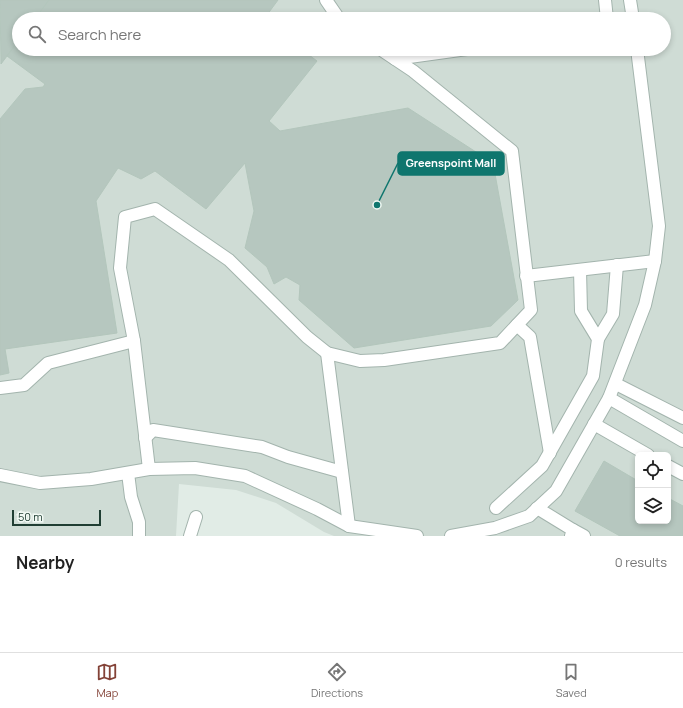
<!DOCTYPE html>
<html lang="en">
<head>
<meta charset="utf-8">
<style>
	body { margin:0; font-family:Manrope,sans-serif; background:#f6f6f6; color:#222 }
	.controls { position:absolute; right:12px; bottom:12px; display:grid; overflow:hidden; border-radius:6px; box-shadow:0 2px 6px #0003 }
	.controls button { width:36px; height:36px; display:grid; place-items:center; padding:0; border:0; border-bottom:1px solid #e0e0e0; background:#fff; color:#222; font:20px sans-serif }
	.scale { position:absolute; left:12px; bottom:10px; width:89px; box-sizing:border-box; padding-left:4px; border:2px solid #203e33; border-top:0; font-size:11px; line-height:14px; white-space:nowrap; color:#203e33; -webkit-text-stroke:3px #f2f9f4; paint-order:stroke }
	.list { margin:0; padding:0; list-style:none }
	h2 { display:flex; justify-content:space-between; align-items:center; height:52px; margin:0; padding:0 16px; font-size:17px }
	h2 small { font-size:13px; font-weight:400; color:#767676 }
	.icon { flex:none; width:22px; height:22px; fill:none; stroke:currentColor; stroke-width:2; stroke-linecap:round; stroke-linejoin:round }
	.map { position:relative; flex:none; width:683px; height:536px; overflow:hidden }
	.search { position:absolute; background:#fff; box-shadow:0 2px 6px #0003; left:12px; right:12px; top:12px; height:44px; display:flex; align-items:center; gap:10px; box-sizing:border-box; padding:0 14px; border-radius:22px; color:#767676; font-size:15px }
	.sheet { height:116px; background:#fff }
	nav { display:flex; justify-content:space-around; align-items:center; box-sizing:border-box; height:56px; border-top:1px solid #e0e0e0; background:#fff; font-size:11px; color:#767676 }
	nav a { display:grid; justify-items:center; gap:2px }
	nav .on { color:#834237 }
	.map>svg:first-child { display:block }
	.built { fill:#cfdcd5; fill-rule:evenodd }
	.building { fill:#b6c7bf; stroke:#b3c6bc }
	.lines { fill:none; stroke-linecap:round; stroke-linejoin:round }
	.minor-casing { stroke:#a3b4ad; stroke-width:14 }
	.minor { stroke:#fff; stroke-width:12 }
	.leader { fill:none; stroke:#0f766e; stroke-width:1.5 }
	.callout-dot { fill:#0f766e; stroke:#f2f9f4; stroke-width:1.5 }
	.callout { fill:#0f766e; stroke:#0f766e; stroke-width:1.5 }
	.callout-label { font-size:11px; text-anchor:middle; font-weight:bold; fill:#fff }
</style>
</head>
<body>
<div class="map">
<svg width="683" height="536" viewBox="0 0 683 536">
	<rect width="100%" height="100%" fill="#e1ece6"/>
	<path class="built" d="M0 0H683V536H334L324 532 276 503 236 490 179 484 176 536H0ZM19 19H664V49H19ZM638 455H668V521H638Z"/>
	<g class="building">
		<polygon points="0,0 49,0 35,19 19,19 19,40 1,64"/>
		<polygon points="49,0 278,0 264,19 35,19"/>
		<polygon points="19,40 19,49 301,49 317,61 269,121 280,131 408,108 493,163 518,300 491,326 354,348 299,300 300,285 286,277 274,284 267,267 245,248 254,211 245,163 206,209 155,171 141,179 118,168 96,201 117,333 5,349 9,373 0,375 0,119 25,89 43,87 45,84 7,56"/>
		<polygon points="604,461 638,481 638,521 668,521 668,498 683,506 683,536 620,536 575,511"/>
	</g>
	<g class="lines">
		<defs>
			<g id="minor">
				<polyline points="326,0 339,19"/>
				<polyline points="605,0 607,19"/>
				<polyline points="630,0 633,19"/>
				<polyline points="395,59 467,49"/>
				<polyline points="526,276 655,261"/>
				<polyline points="517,325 530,337 550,453"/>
				<polyline points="598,339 613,314 617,265"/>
				<polyline points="134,341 149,469"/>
				<polyline points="327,353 349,526"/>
				<polyline points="616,384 683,418"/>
				<polyline points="0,388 24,385 48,363 134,341 120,268 125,217 155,209 229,260 307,337 327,353 360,361 384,360 500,343 531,310 512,151 413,71 380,49"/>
				<polyline points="609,398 683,441"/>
				<polyline points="594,424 648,455"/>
				<polyline points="145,438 153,430 262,447 288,457 342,472"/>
				<polyline points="668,466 683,474"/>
				<polyline points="128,473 131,497 139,522 139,536"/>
				<polyline points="0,475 40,483 91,479 149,469 195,468 245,476 317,509 349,526 417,536"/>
				<polyline points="496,508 542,466 593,376 598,339 581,311 580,270"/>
				<polyline points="537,508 573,530 571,536"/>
				<polyline points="573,530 584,536"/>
				<polyline points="190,536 196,517"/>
				<polyline points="451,536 495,528 529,516 556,491 609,398 645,305 655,261 659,226 637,49"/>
			</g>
		</defs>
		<use href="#minor" class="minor-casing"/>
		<use href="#minor" class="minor"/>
	</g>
	<path class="leader" d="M377 205L398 163"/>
	<circle class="callout-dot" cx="377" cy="205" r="4"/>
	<rect class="callout" x="398" y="152" width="106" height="23" rx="4"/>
	<g class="callout-label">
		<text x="451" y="167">Greenspoint Mall</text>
	</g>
</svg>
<div class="controls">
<button><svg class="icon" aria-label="locate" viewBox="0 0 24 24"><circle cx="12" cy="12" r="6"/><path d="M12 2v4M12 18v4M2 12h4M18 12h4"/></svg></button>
<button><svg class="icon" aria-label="layers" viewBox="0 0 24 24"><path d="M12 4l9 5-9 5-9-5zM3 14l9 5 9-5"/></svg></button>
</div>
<div class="scale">50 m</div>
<div class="search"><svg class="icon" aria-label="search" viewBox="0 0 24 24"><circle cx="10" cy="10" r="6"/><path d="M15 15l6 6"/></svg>Search here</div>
</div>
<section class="sheet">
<h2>Nearby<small>0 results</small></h2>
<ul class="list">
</ul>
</section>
<nav>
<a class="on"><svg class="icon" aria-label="map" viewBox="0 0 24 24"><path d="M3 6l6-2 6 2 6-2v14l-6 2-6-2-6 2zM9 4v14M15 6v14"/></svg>Map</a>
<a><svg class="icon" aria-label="directions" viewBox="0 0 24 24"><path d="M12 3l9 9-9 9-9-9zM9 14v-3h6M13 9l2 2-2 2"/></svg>Directions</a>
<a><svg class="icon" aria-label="saved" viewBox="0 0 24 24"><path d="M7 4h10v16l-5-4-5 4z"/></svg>Saved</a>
</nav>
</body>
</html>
